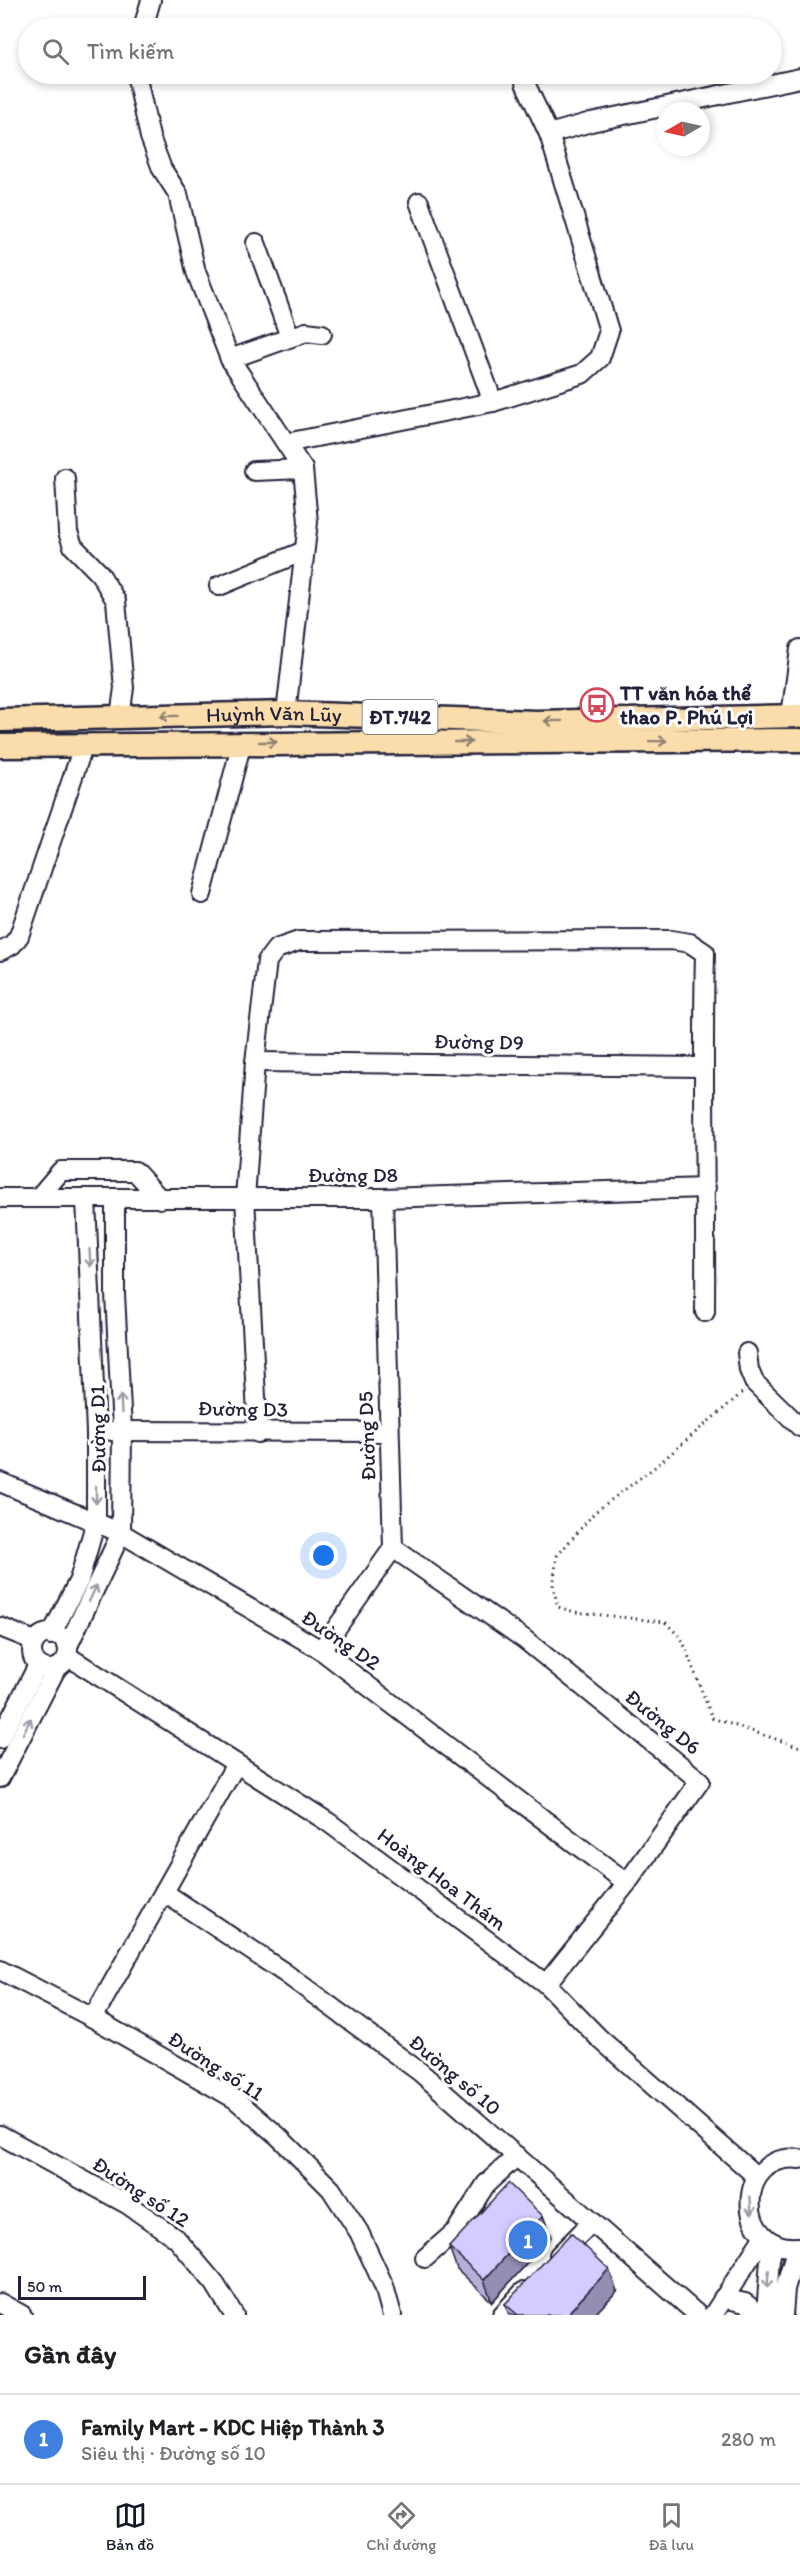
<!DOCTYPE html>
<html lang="vi">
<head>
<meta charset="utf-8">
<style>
	body { margin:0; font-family:Itim,sans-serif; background:#f6f6f6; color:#202124 }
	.compass { position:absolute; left:656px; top:102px; width:54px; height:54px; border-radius:50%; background:#fff; box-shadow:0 3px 9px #0003; rotate:261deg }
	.scale { position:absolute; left:18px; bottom:15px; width:128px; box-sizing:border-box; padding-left:6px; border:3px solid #22223b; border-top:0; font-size:16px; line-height:21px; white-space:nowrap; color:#22223b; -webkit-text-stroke:4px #fff; paint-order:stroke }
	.you { position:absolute; left:324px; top:1556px; width:21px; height:21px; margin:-15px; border:4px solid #fff; border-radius:50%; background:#1a73e8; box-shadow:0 0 0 9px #1a73e833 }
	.badge { display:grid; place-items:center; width:39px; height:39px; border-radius:50%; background:#111827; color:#fff; font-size:20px; font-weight:700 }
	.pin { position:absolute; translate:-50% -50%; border:3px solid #fff; box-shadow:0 2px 6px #0006 }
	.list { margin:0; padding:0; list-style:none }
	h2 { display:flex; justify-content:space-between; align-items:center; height:78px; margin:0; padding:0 24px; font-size:26px }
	h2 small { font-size:20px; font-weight:400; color:#757577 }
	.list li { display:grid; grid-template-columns:39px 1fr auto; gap:18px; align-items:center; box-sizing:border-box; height:90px; padding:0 24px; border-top:2px solid #e0e0e0 }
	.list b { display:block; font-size:22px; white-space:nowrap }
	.list p { margin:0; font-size:20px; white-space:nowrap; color:#757577 }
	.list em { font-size:20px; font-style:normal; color:#757577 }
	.icon { flex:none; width:33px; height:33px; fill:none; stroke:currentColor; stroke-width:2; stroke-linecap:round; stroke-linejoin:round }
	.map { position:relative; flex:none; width:800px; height:2315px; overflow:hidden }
	.search { position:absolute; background:#fff; box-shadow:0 3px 9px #0003; left:18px; right:18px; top:18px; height:66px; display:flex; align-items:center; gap:15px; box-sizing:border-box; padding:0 21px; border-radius:33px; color:#757577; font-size:22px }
	.sheet { height:168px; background:#fff }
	nav { display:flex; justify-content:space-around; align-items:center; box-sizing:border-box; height:84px; border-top:2px solid #e0e0e0; background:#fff; font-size:16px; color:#757577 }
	nav a { display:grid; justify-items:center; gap:3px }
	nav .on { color:#111827 }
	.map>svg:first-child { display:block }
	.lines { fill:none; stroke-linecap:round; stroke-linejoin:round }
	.minor-casing { stroke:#22223b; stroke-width:22 }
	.major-casing { stroke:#22223b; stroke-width:27 }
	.path { stroke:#22223b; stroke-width:3; stroke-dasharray:1.5 4.5; stroke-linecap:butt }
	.minor { stroke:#fff; stroke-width:18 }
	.major { stroke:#faddab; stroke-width:22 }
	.wall { fill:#b6afda; stroke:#22223b; stroke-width:1.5 }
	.shaded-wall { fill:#948eb2; stroke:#22223b; stroke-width:1.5 }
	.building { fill:#d4cbfe; stroke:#22223b; stroke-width:1.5 }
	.oneway { stroke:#8e8073 }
	.oneway2 { stroke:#9c9ca7 }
	.labels { text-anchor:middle; stroke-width:6; stroke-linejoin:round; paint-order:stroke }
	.shield { fill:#fff; stroke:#646476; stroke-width:1.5 }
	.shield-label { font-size:20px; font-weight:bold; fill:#22223b }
	.poi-label { font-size:21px; font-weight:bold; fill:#22223b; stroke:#fff; text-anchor:start }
	.street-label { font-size:21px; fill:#22223b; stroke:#fff }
</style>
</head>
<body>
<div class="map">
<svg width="800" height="2315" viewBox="0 0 800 2315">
	<rect width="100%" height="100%" fill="#fff"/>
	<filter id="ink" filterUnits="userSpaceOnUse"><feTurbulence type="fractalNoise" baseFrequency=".0167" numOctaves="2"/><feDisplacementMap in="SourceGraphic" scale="12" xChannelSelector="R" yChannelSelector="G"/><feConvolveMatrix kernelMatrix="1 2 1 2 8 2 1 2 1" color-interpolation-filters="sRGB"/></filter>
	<g filter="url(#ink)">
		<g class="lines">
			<defs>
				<g id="minor">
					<polyline points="143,28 151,0"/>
					<polyline points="136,74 150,137 162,169 178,194 196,272 230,359 303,469 308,522 286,713"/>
					<polyline points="525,83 549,134"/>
					<polyline points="419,202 493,402"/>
					<polyline points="256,243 290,337"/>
					<polyline points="230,359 306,332 322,334"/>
					<polyline points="286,443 493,402 582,374 600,358 609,331 549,134 591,122 800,78"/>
					<polyline points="254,471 303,469"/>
					<polyline points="65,478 68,532 73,546 100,574 116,601 124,688 120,717"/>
					<polyline points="219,586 304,551"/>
					<polyline points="791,716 800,649"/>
					<polyline points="202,894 242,742"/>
					<polyline points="0,951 12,945 19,936 84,744"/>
					<polyline points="255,1062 702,1067"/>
					<polyline points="0,1198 383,1198 706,1188"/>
					<polyline points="38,1198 61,1171 135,1171 160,1199"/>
					<polyline points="747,1353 749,1370 754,1382 800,1427"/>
					<polyline points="111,1431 389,1432"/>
					<path d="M258 1433 245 1198 255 1062 267 961 276 949 299 941 671 940 690 943 705 953C702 1073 706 1193 705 1312"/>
					<polyline points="0,1482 121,1533 321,1650 627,1883"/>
					<polyline points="393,1548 524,1639 700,1781 627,1883 546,1984"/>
					<polyline points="0,1627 35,1641"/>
					<circle cx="50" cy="1651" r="18"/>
					<polyline points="51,1635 79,1580 96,1521 96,1433 86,1199"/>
					<polyline points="68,1646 121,1533 122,1430 115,1294 115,1199"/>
					<polyline points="321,1650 393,1548 383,1198"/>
					<polyline points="69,1657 328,1822 546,1984 599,2038 757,2177"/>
					<polyline points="0,1739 38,1665"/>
					<polyline points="0,1778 57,1667"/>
					<polyline points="165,1893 285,1973 420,2072 698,2315"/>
					<polyline points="0,1970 93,2018 235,2099 279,2137 331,2189 359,2232 384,2286 392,2315"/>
					<polyline points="93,2018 236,1764"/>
					<polyline points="0,2135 127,2204 176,2238 215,2284 234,2315"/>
					<path d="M800 2159C734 2151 734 2254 800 2247"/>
					<polyline points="559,2255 592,2222"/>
					<polyline points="425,2258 456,2231 486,2184 517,2156"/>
					<polyline points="723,2298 745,2303 760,2315"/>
					<polyline points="0,2303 22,2315"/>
					<polyline points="502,2315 523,2292"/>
					<polyline points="713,2315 764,2236"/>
					<polyline points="766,2315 770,2259 774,2243"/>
					<polyline points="783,2315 785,2289 797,2247"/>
				</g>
				<g id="major">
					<path id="s1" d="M0 720 286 713 536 722 800 716"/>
					<polyline points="0,746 800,740"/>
				</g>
			</defs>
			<use href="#minor" class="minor-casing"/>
			<use href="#major" class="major-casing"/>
			<polyline class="path" points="742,1393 655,1467 595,1512 557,1556 553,1586 558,1607 575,1612 665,1622 682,1639 712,1718 800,1747"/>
			<use href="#minor" class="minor"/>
			<use href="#major" class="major"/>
		</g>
		<g class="wall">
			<polygon points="543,2216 551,2237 492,2302 457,2269 449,2247"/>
			<polygon points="617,2291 594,2315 509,2315 505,2304"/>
		</g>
		<g class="shaded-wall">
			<polygon points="543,2216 551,2237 492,2302 484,2280"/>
			<polygon points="609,2269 617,2291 594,2315 572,2315 570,2311"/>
		</g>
		<g class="building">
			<polygon points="508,2183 543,2216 484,2280 449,2247"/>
			<polygon points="571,2233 609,2269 570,2311 572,2315 518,2315 505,2304"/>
		</g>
		<defs><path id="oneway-shaft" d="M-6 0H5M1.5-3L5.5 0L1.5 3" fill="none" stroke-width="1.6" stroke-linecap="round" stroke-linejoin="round" transform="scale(1.5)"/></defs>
		<g class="oneway">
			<use href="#oneway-shaft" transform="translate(169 716) rotate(179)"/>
			<use href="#oneway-shaft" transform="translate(553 721) rotate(179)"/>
			<use href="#oneway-shaft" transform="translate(658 741) rotate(-1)"/>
			<use href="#oneway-shaft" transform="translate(268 742)"/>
			<use href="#oneway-shaft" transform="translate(463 742)"/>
		</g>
		<g class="oneway2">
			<use href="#oneway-shaft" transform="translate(90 1258) rotate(87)"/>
			<use href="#oneway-shaft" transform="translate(121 1404) rotate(-93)"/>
			<use href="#oneway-shaft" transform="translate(96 1495) rotate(90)"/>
			<use href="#oneway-shaft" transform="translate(93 1593) rotate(-65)"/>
			<use href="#oneway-shaft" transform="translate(27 1726) rotate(-63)"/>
			<use href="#oneway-shaft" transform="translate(751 2206) rotate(86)"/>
			<use href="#oneway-shaft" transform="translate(768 2279) rotate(95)"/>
		</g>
	</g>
	<defs>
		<symbol id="bus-ring" viewBox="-11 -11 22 22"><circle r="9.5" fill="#fff" stroke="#d1495b" stroke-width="1.5"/><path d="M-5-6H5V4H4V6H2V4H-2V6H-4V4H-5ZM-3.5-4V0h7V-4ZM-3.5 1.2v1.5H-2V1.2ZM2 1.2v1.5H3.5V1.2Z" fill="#d1495b"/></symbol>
	</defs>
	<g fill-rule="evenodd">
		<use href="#bus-ring" x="578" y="686" width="38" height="38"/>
	</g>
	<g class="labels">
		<rect class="shield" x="362.5" y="700" width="75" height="34" rx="4.5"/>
		<g class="shield-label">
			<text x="400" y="724">ĐT.742</text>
		</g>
		<g class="poi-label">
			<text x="620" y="700">TT văn hóa thể<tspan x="620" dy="24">thao P. Phú Lợi</tspan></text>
		</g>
		<g class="street-label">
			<text dy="7" stroke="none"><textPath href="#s1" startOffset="274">Huỳnh Văn Lũy</textPath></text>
			<text transform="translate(479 1042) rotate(1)" y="7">Đường D9</text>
			<text x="353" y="1182">Đường D8</text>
			<text transform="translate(243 1409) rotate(1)" y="7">Đường D3</text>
			<text transform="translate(98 1429) rotate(-91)" y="7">Đường D1</text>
			<text transform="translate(367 1436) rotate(-92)" y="7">Đường D5</text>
			<text transform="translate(341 1640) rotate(34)" y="7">Đường D2</text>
			<text transform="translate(663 1722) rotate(39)" y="7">Đường D6</text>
			<text transform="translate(442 1879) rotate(37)" y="7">Hoàng Hoa Thám</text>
			<text transform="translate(216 2066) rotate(33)" y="7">Đường số 11</text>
			<text transform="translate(455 2075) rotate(40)" y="7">Đường số 10</text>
			<text transform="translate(141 2192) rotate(33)" y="7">Đường số 12</text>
		</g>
	</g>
</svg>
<svg class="compass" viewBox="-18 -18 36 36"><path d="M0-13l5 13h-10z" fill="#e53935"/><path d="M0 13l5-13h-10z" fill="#757577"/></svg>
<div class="scale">50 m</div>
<div class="you"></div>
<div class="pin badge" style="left:528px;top:2240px;background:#3f7fe0">1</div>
<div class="search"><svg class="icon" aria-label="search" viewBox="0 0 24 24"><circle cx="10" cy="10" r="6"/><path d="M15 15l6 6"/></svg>Tìm kiếm</div>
</div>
<section class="sheet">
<h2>Gần đây<small></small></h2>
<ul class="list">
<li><span class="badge" style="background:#3f7fe0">1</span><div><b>Family Mart - KDC Hiệp Thành 3</b><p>Siêu thị · Đường số 10</p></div><em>280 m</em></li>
</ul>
</section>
<nav>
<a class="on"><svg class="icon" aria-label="map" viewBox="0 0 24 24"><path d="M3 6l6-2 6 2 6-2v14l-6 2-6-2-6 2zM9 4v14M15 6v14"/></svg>Bản đồ</a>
<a><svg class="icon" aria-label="directions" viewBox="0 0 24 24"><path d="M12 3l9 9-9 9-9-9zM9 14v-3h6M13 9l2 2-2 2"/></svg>Chỉ đường</a>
<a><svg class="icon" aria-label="saved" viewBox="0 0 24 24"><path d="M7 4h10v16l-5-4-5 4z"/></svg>Đã lưu</a>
</nav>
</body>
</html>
